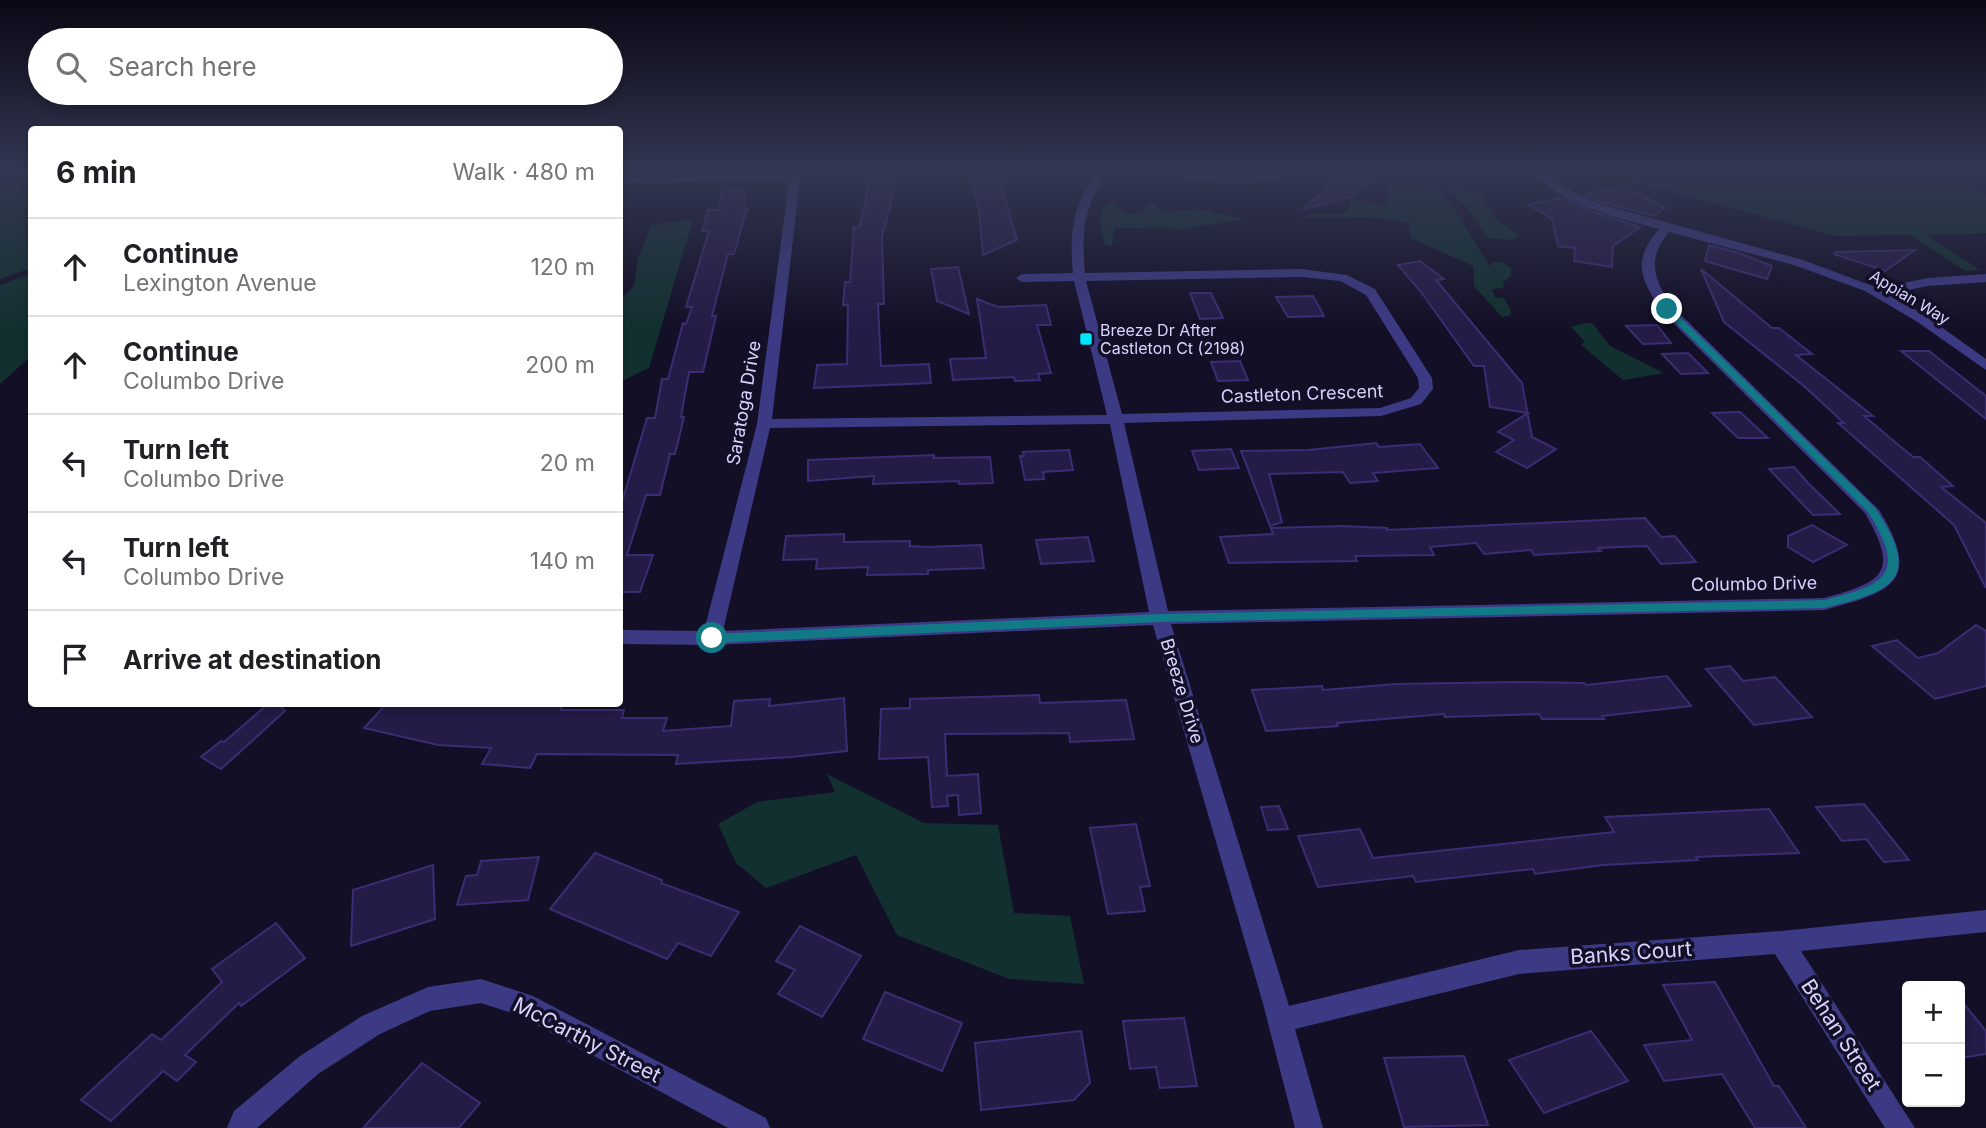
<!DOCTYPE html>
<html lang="en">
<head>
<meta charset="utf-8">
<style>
	body { margin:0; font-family:Inter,sans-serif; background:#f6f6f6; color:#202124 }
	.controls { position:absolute; right:21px; bottom:21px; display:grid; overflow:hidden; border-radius:7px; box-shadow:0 4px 10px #0003 }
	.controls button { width:63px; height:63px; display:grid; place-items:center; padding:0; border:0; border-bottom:2px solid #e0e0e0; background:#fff; color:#202124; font:35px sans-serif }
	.stop { position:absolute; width:21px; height:21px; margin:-16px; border:5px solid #127987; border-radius:50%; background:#fff }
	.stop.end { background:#127987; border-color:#fff; box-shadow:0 2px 7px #0008 }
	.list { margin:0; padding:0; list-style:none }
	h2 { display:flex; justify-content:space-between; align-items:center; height:91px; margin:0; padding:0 28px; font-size:30px }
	h2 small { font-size:23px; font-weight:400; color:#757577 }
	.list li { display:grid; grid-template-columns:46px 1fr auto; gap:21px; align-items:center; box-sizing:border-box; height:98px; padding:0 28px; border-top:2px solid #e0e0e0 }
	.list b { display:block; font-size:26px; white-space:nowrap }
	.list p { margin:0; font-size:23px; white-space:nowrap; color:#757577 }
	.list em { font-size:23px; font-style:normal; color:#757577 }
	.icon { flex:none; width:38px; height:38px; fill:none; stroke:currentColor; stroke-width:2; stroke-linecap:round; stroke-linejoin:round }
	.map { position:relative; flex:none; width:1986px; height:1128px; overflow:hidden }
	.search { position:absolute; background:#fff; box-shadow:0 4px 10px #0003; left:28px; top:28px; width:595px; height:77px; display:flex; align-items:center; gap:18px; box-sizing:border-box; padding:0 24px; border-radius:38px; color:#757577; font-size:26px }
	.panel { position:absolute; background:#fff; box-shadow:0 4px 10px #0003; left:28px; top:126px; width:595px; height:581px; border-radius:7px }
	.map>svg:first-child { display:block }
	.green { fill:#12302f }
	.building { fill:#241b47; stroke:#3b2d73; stroke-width:2 }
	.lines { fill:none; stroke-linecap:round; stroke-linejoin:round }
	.minor { fill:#3d3a85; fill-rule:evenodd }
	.route { fill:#127987 }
	.poi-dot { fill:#00e5ff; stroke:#130f26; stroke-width:2.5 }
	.labels { text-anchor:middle; stroke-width:7; stroke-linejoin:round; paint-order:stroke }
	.far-street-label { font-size:16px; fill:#d9d4ff; stroke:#130f26 }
	.far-poi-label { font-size:16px; fill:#d9d4ff; stroke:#130f26; text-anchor:start }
	.street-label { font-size:18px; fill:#d9d4ff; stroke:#130f26 }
	.near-street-label { font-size:21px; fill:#d9d4ff; stroke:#130f26 }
</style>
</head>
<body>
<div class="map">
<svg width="1986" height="1128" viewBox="0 0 1986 1128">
	<rect width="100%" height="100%" fill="#130f26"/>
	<g class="green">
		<polygon points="0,171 31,171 32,268 0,279"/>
		<path d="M1393 171C1399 171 1409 170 1415 172 1445 183 1472 240 1490 266L1494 262H1502L1511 268V276L1503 282 1504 287 1492 290 1495 297 1504 298 1511 311 1510 315 1502 317 1474 286 1473 266 1411 238 1409 223 1371 217 1302 218 1310 214H1343L1351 206 1349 203 1350 199 1386 206Z"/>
		<polygon points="1624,171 1944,171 1986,195 1986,233 1926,235 1980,270 1965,271 1911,235 1836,236 1635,182"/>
		<polygon points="1453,190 1480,194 1495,218 1520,236 1513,240 1487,238 1465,205 1454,195"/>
		<path d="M1110 202H1117L1118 208 1126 213H1141L1149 203 1158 206 1157 208 1168 211 1200 209 1244 219 1184 229 1114 228 1112 246 1105 245C1102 231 1094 210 1110 202Z"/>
		<polygon points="693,219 649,368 620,382 620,300 634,286 638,258 651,225"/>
		<polygon points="31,273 31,356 0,384 0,285"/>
		<polygon points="1584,323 1592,323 1610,346 1664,373 1623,380 1581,345 1585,342 1571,327"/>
		<polygon points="827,774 924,823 998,825 1014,913 1070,916 1084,984 1009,979 897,935 856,855 766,888 736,863 718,824 757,802 835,792"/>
	</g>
	<g class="building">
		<polygon points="868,171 894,171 895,186 882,237 884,304 878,304 881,366 929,364 931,383 814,388 817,365 847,364 848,305 843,305 845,282 850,282 854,227 859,227 866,200"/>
		<polygon points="969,171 997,171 1017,240 983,255 979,209"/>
		<polygon points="1347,171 1381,171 1354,196 1303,209"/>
		<polygon points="1626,187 1665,208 1654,216 1601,202 1586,194"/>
		<polygon points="746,190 744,209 747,209 734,254 728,254 712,316 716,316 703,372 689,372 681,417 684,417 675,454 670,454 660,495 646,495 627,555 653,555 640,592 620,592 620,509 647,418 655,418 662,379 668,379 683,323 686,324 692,307 686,307 709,231 702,231 708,210 719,210 722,191"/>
		<polygon points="1563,198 1590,211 1640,227 1613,246 1612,267 1574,261 1575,248 1558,246 1552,219 1528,204"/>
		<polygon points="1709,245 1739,253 1772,266 1767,279 1705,261"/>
		<polygon points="1915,250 1885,271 1834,254 1835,252"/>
		<polygon points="1420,261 1444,279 1436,280 1522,383 1532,437 1556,449 1527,468 1496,452 1514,440 1498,432 1528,413 1490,407 1484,366 1474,366 1421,292 1398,265"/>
		<polygon points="958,267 969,314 937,301 931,269"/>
		<polygon points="1701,269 1772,328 1779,328 1812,354 1796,355 1873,416 1864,416 1913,457 1920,457 1953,486 1941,487 1986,523 1986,588 1954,525 1838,423 1844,423 1805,387 1724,322"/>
		<polygon points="1190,293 1211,293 1223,318 1200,319"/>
		<polygon points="1313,296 1324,316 1288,317 1276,297"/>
		<polygon points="977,299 998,307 1046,305 1051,325 1037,325 1051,373 1038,374 1040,380 1015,381 1014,377 953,380 950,359 986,358"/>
		<polygon points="1657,325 1671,343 1643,344 1626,326"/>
		<polygon points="1901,351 1929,351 1986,396 1986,419"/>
		<polygon points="1688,353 1708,373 1681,374 1662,354"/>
		<polygon points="1240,361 1248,380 1218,381 1211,362"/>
		<polygon points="1735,412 1740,412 1768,438 1738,438 1712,413"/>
		<polygon points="1376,443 1379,447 1420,444 1438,468 1373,473 1378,481 1350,483 1343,472 1269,474 1282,522 1270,526 1241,451 1308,450"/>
		<polygon points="1231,449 1239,468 1199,470 1192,451"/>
		<polygon points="1069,450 1073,470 1043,472 1044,479 1025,480 1020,456 1024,456 1023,452"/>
		<polygon points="934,455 934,458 990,457 993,483 959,484 959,481 873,484 874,476 808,481 808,460"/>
		<polygon points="1794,467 1808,483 1840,514 1813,515 1769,469"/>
		<polygon points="1645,518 1661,537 1675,536 1696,562 1661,564 1647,546 1598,548 1601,551 1534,555 1531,550 1484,554 1476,543 1430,547 1434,555 1355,556 1357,561 1229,563 1220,537 1273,534 1271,528 1342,526 1387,528 1387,530"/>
		<polygon points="1812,525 1847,545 1813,562 1788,547 1788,536"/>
		<polygon points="844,534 844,542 910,541 910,546 928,547 981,545 984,568 928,570 928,574 867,575 868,567 816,569 817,559 783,560 786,536"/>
		<polygon points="1088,537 1094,561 1041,564 1036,540"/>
		<polygon points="1976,625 1986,631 1986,686 1935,699 1872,646 1897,640 1918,658 1938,653"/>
		<polygon points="1730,666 1743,681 1775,677 1812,717 1754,725 1706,669"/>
		<polygon points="1667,676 1691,706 1602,716 1604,719 1542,719 1539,714 1445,717 1444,714 1337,723 1338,726 1266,731 1252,690 1322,686 1323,690 1396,684 1516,682 1584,683 1586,685"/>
		<polygon points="1039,695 1040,703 1126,700 1134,739 1070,742 1069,733 945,734 947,776 978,774 981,813 959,815 958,795 947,796 948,806 932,807 928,757 879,759 881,709 910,708 910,699"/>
		<polygon points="844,698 847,751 791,757 676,764 678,755 537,754 530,768 482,764 491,748 438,745 364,728 386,704 531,704 562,706 561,710 624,710 622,718 667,718 663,731 731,726 734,701 770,699 769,706"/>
		<polygon points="268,704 278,704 285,711 221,769 201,757 221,741 224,742"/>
		<polygon points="1864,804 1909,860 1884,862 1866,839 1842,841 1816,807"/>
		<polygon points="1279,806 1288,829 1268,830 1261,807"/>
		<polygon points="1769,809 1799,853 1696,857 1698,860 1603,865 1535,874 1533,869 1416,882 1413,876 1318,887 1298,836 1360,829 1373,858 1614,832 1605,817"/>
		<polygon points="1136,824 1150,886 1140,887 1145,911 1108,914 1090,828"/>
		<polygon points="595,853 662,880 661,883 739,912 711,956 678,943 667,959 550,909"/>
		<polygon points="539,857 528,900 457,905 466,876 477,875 481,861"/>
		<polygon points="433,865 435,919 351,946 353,890"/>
		<polygon points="276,923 305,958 241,1006 239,1003 185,1055 196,1062 177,1081 163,1071 111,1121 81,1100 152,1034 161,1040 222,982 212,969"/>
		<polygon points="800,926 861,956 822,1017 778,994 795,970 776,961"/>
		<polygon points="1715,982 1774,1086 1779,1086 1806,1128 1755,1128 1722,1074 1664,1081 1644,1045 1692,1040 1663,985"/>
		<polygon points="885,992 962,1023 942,1071 863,1039"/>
		<polygon points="1960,999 1986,1031 1986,1054 1960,1058"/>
		<polygon points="1184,1018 1197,1086 1160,1088 1156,1067 1130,1069 1123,1021"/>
		<polygon points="1081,1031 1090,1083 1074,1100 981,1110 975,1043"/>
		<polygon points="1591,1031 1628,1081 1544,1113 1509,1060"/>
		<polygon points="1464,1056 1488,1125 1404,1127 1384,1058"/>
		<polygon points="422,1063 480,1103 459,1128 363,1128"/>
	</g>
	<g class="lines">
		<g class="minor">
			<path d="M791 171H801L772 419 1107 415 1074 281 1022 282 1016 278 1022 274 1073 273C1069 235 1073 203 1097 171H1108C1084 204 1081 234 1085 273L1302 269 1347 275 1375 289 1432 378 1433 389 1421 404 1381 416 1124 423 1168 611 1824 598C1885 582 1899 572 1865 513L1662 312C1641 280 1631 261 1659 229 1615 217 1563 206 1531 171H1543L1562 186 1600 204 1803 260 1878 288 1928 278 1986 274V282L1928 286 1889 294 1926 316 1986 359V370L1916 321 1865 291 1794 265 1669 232C1647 258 1653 280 1672 306L1879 510C1923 582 1892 592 1824 610L1171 624 1289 1006 1519 950 1781 931 1986 910V932L1801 951 1915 1128H1885L1775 954 1519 974 1295 1029 1323 1128H1295L1262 1000 1153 625 712 645 620 644V630L704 631 757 424 789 181 620 183V177L790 175ZM1302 277 1340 281 1366 295 1418 378 1419 388 1411 398 1380 408 1122 414 1086 281ZM1110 424 1149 612 723 631 770 428Z"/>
			<path d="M1170 171 1246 177 1292 171C1267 189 1196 186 1170 171Z"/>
			<polygon points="481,979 533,996 766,1118 770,1128 728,1128 518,1015 481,1003 430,1011 380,1034 318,1074 257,1128 227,1128 234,1111 300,1056 362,1016 428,987"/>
		</g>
	</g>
	<linearGradient id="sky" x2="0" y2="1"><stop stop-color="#0a0815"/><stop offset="0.52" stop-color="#333752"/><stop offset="1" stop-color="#333752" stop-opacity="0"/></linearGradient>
	<rect width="1986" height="329" fill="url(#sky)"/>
	<path class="route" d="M1664 307H1670L1875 508C1923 579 1894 591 1824 608L1160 622 712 643 706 638 712 634 1160 614 1824 600C1885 585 1908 575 1868 512L1664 311Z"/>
	<rect class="poi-dot" x="1079" y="332" width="14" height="14" rx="3.5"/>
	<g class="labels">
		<g class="far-street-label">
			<text transform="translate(1910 297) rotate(31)" y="6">Appian Way</text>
		</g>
		<g class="far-poi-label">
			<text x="1100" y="336">Breeze Dr After<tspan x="1100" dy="18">Castleton Ct (2198)</tspan></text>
		</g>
		<g class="street-label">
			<text transform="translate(1302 394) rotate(-2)" y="6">Castleton Crescent</text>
			<text transform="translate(744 403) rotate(-80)" y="6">Saratoga Drive</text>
			<text transform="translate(1754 584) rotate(-1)" y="6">Columbo Drive</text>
			<text transform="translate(1182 691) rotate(73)" y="6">Breeze Drive</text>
		</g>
		<g class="near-street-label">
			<text transform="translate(1631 953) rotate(-4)" y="7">Banks Court</text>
			<text transform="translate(1841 1035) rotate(57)" y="7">Behan Street</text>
			<text transform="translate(587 1040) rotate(27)" y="7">McCarthy Street</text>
		</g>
	</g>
</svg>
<div class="controls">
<button>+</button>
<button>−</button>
</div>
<div class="stop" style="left:712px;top:638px"></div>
<div class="stop end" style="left:1667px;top:309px"></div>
<div class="search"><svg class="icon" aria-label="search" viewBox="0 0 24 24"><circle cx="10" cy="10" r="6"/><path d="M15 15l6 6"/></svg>Search here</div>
<section class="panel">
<h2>6 min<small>Walk · 480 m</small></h2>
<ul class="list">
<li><svg class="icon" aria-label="ahead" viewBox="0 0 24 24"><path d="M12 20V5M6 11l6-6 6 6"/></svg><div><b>Continue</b><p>Lexington Avenue</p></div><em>120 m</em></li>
<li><svg class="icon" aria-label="ahead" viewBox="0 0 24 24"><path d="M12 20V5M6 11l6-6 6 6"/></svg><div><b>Continue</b><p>Columbo Drive</p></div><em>200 m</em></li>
<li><svg class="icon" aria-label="left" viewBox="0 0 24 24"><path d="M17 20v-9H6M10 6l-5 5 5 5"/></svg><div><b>Turn left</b><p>Columbo Drive</p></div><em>20 m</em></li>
<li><svg class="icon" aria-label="left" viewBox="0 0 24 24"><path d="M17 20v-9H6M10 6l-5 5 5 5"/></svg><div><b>Turn left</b><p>Columbo Drive</p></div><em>140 m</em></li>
<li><svg class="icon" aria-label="arrive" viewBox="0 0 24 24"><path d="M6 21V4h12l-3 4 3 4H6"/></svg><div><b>Arrive at destination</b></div></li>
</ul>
</section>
</div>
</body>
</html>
